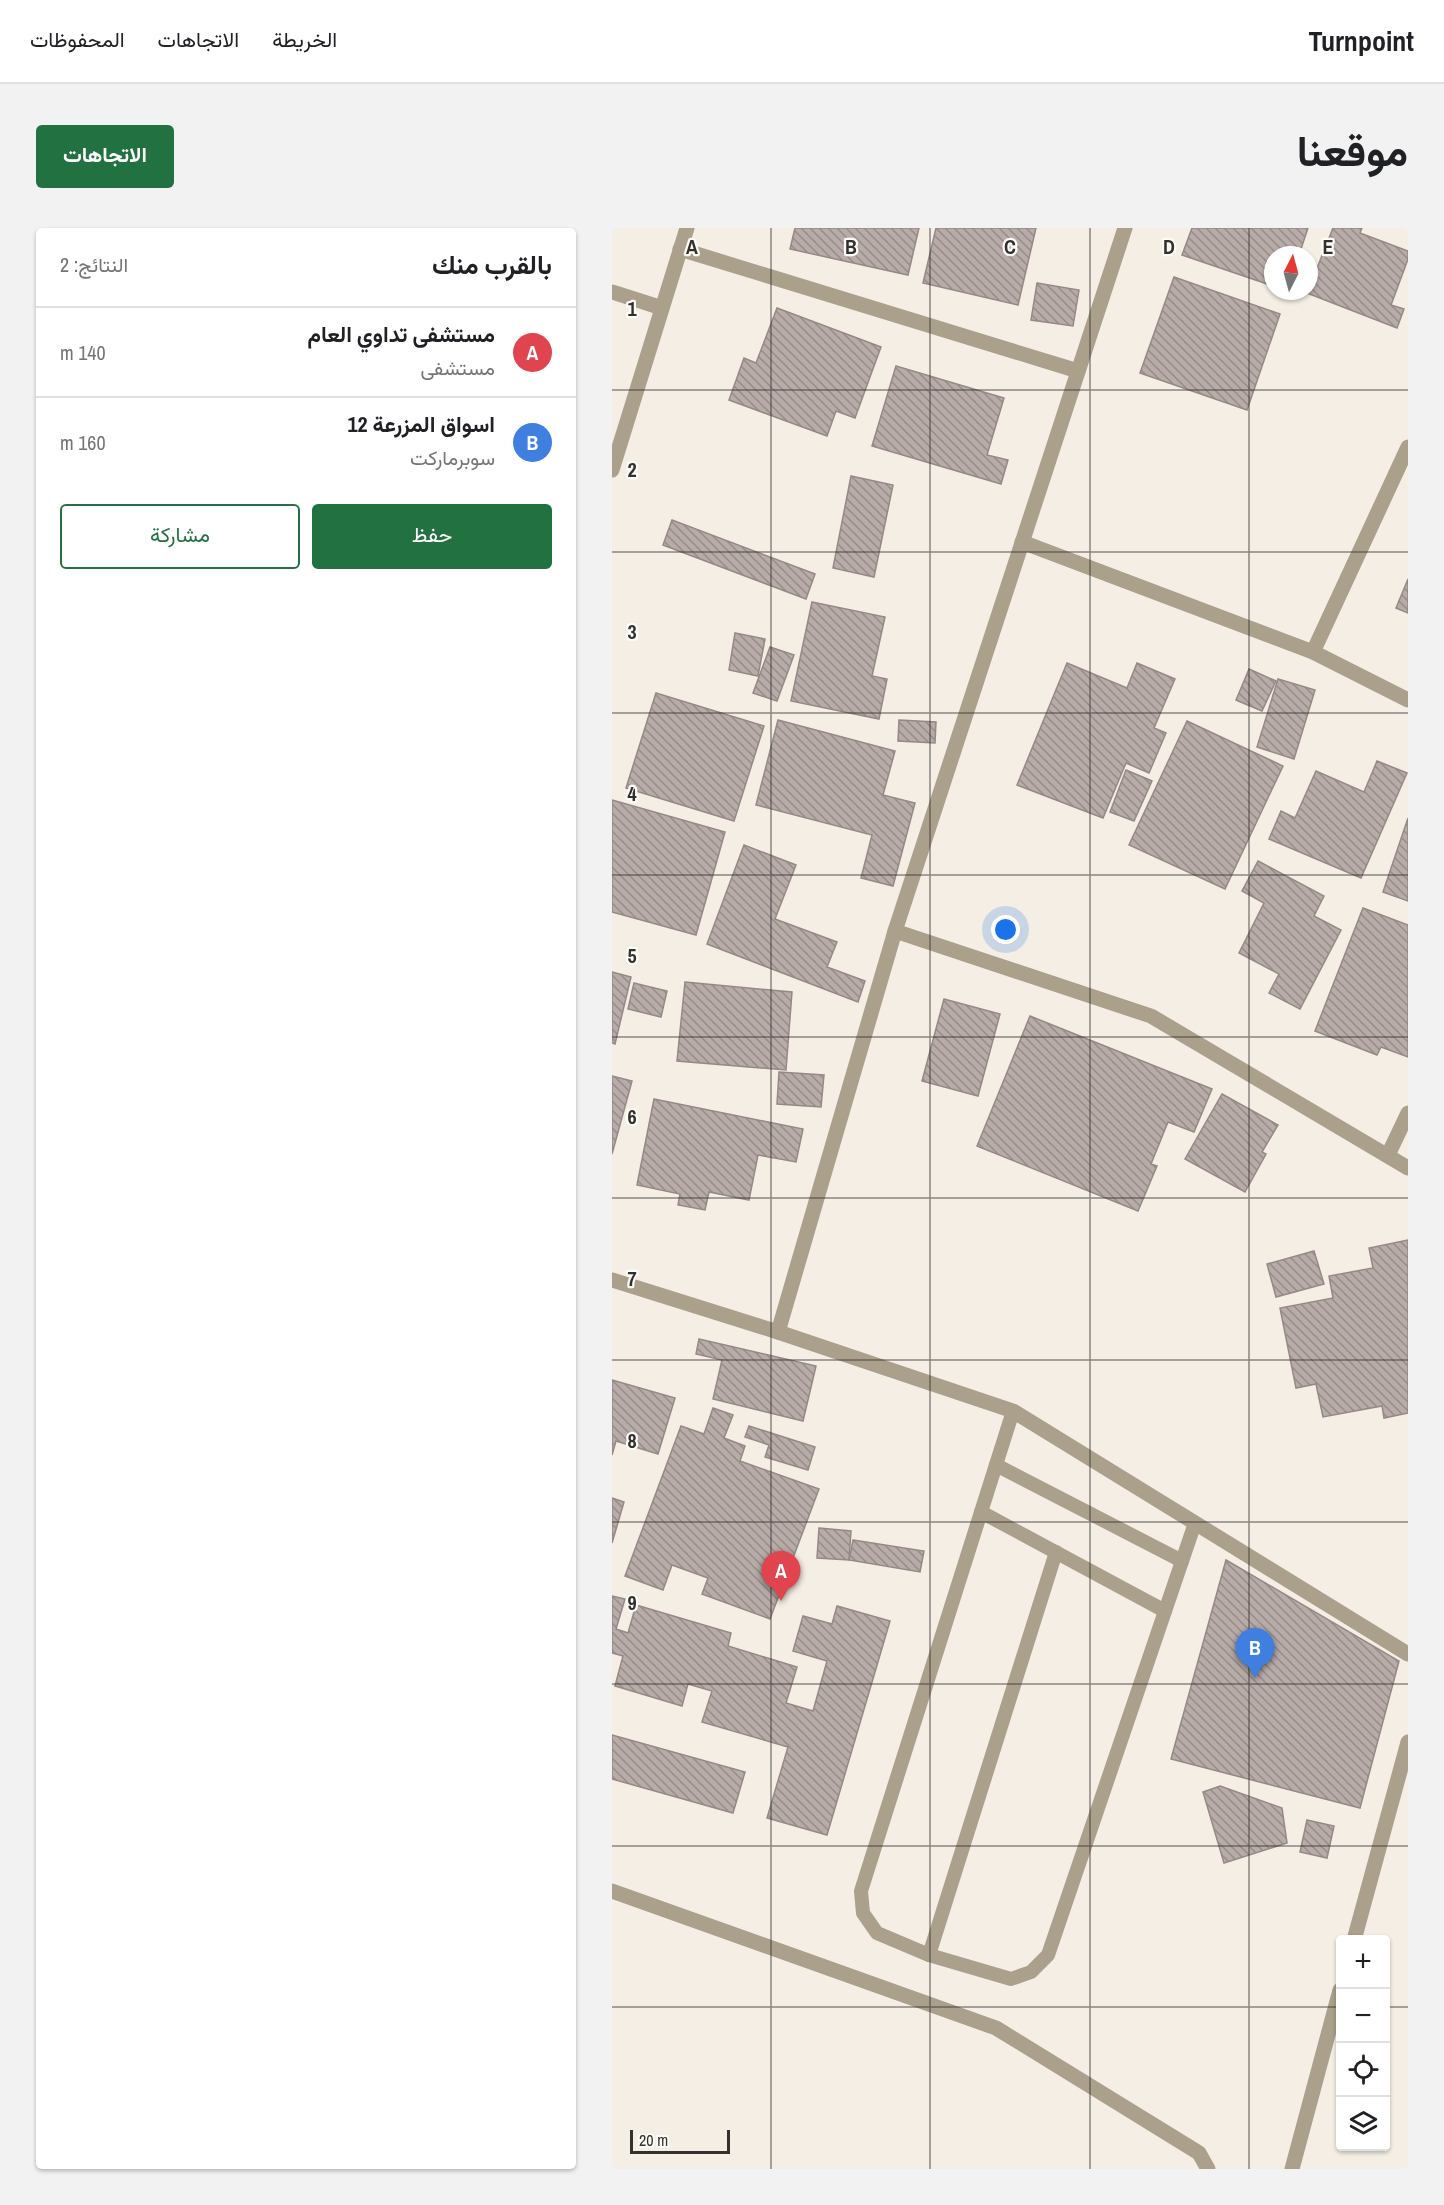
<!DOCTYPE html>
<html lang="ar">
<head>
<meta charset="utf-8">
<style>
	body { margin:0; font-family:"Archivo Narrow",Vazirmatn,sans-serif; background:#f2f2f2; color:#202124; direction:rtl }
	.controls { position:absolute; right:18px; bottom:18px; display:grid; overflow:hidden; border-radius:6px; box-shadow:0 2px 4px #0004 }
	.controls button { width:54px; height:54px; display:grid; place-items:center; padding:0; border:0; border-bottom:2px solid #e0e0e0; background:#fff; color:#202124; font:30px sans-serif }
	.compass { position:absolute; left:652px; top:18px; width:54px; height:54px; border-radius:50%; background:#fff; box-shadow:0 2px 4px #0004; rotate:6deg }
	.scale { position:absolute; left:18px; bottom:15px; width:100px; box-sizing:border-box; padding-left:6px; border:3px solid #33302d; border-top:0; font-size:16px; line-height:21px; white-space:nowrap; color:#33302d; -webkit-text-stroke:4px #fefcf8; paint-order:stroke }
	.you { position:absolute; left:394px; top:702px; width:21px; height:21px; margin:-15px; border:4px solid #fff; border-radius:50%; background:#1a73e8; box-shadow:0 0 0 9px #1a73e833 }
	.badge { display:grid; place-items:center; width:39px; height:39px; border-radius:50%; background:#227140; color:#fff; font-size:20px; font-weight:700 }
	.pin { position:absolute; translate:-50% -50px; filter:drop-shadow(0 2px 3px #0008) }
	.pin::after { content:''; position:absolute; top:32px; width:21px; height:18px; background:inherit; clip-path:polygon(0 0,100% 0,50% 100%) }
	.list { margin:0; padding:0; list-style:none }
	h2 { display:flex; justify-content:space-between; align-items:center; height:78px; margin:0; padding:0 24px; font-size:26px }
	h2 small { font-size:20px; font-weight:400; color:#757577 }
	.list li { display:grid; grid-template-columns:39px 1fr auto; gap:18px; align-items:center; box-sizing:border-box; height:90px; padding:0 24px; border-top:2px solid #e0e0e0 }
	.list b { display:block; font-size:22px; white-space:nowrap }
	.list p { margin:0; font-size:20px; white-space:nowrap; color:#757577 }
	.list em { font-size:20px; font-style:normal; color:#757577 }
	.actions { display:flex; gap:12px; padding:18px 24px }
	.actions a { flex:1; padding:14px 0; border:2px solid #227140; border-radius:6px; text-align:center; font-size:21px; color:#227140 }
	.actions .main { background:#227140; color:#fff }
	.icon { flex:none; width:33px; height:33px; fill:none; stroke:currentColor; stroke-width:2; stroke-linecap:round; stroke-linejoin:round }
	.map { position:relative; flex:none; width:796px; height:1941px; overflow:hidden; direction:ltr; border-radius:6px }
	header { display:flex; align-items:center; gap:36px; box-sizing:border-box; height:84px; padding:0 30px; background:#fff; border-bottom:2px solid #e0e0e0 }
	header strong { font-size:28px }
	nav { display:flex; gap:33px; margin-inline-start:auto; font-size:21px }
	.intro { display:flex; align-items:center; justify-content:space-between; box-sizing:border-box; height:144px; padding:0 36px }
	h1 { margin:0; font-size:42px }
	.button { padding:15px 27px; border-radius:6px; background:#227140; color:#fff; font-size:21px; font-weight:700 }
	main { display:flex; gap:36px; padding:0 36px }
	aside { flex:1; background:#fff; border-radius:6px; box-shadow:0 2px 4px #0004 }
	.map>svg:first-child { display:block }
	.building { fill:url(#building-back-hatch); stroke:#958987; stroke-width:1.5 }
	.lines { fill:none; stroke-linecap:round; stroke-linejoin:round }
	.service { stroke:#aaa08b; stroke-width:14 }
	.minor { stroke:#aaa08b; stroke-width:15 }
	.grid { fill:none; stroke:#33302d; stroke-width:1.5; stroke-opacity:0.55 }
	.grid-label { font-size:20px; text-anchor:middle; font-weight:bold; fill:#33302d; stroke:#fefcf8; stroke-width:4.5; stroke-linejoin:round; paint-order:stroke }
</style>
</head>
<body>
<header>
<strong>Turnpoint</strong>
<nav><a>الخريطة</a><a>الاتجاهات</a><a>المحفوظات</a></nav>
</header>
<div class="intro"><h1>موقعنا</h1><a class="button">الاتجاهات</a></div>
<main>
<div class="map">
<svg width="796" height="1941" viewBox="0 0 796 1941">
	<defs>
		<pattern id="building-back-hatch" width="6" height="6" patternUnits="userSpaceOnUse" patternTransform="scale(1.5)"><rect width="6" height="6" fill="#b8aca9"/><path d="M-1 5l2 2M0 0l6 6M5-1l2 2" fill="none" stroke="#968c8a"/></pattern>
	</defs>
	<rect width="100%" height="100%" fill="#f4eee4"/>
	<g class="building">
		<polygon points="183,0 307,0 296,47 178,21"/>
		<polygon points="324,0 424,0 406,77 311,55"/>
		<polygon points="580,0 696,0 687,27 661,27 661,58 570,27"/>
		<polygon points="721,0 750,0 748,5 796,23 796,31 779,77 792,81 785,100 695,65"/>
		<polygon points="562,49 668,86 635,182 528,145"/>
		<polygon points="425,55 467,62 461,98 419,92"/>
		<polygon points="165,80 269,119 243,190 224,183 215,208 117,172 132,130 144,135"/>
		<polygon points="284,138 392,170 375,227 396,232 389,256 260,218"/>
		<polygon points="239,248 281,257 262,349 221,340"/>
		<polygon points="60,292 203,346 194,371 51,317"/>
		<polygon points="796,351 796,385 784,380"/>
		<polygon points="200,374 273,389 260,448 275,451 267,491 179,473"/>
		<polygon points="123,405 153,411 146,448 117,442"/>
		<polygon points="158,419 182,427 165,473 141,465"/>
		<polygon points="455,435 515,460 525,435 563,451 542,500 554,505 537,545 514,535 491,590 405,557"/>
		<polygon points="637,441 664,453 650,483 624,472"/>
		<polygon points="666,451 703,462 682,531 645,519"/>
		<polygon points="44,465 152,498 122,593 14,560"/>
		<polygon points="166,492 283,523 271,567 303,575 281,658 249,650 260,607 144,577"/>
		<polygon points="287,492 324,494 323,515 286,513"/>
		<polygon points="575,493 671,538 613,661 517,617"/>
		<polygon points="765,533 795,545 749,650 657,611 669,583 683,590 704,543 752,564"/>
		<polygon points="514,542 540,553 522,593 498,584"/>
		<polygon points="0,572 113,604 84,707 0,684"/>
		<polygon points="796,590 796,673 771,664"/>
		<polygon points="132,617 184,637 163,691 225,714 215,739 253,753 246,774 95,716"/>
		<polygon points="646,633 712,668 702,688 729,702 688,781 657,765 667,746 627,725 652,675 630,663"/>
		<polygon points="751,680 796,697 796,829 769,819 765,827 703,803"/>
		<polygon points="0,744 19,749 3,816 0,815"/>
		<polygon points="73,754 180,764 174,842 65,833"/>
		<polygon points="22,755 55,763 49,789 16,781"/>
		<polygon points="332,771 388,786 366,868 310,853"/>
		<polygon points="418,788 600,861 582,904 556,894 539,936 545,938 526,983 365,918"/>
		<polygon points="167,844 212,847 209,879 165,876"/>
		<polygon points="0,848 20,853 0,926"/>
		<polygon points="610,866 666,897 650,924 654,926 633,964 573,931"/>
		<polygon points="42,871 191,901 184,934 146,927 137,972 97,964 93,982 66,977 68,966 25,957"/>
		<polygon points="796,1012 796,1185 772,1190 770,1178 711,1189 704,1156 684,1160 668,1080 721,1070 717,1048 761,1040 757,1020"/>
		<polygon points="702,1023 712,1056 664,1069 655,1036"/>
		<polygon points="87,1111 204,1138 191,1193 101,1171 110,1132 84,1126"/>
		<polygon points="0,1152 63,1170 46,1226 4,1213 0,1227"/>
		<polygon points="101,1180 121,1187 112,1210 133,1218 128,1233 207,1261 158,1391 90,1366 96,1350 60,1337 51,1362 13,1348 69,1198 92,1206"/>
		<polygon points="137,1198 203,1219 196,1242 153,1229 157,1217 133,1209"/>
		<polygon points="0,1270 12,1274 0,1315"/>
		<polygon points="207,1300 239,1303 237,1332 205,1330"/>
		<polygon points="241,1312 312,1323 308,1344 237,1332"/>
		<polygon points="614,1332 787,1433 748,1580 559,1531"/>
		<polygon points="0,1368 13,1371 4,1401 16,1405 24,1377 119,1405 116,1418 185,1439 174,1475 201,1483 215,1433 181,1423 191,1388 220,1396 225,1378 278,1393 215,1607 155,1590 176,1519 90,1494 100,1463 76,1456 70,1478 3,1458 11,1428 0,1425"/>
		<polygon points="0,1507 133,1544 121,1585 0,1551"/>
		<polygon points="608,1558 670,1580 675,1615 612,1635 591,1564"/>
		<polygon points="695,1592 722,1598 715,1630 688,1624"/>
	</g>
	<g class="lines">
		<g class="service">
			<polyline points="401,1183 249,1663 251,1685 265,1705 317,1727 399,1751 419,1744 436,1727 583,1295"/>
			<polyline points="384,1237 570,1333"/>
			<polyline points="369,1284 553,1383"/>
			<polyline points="317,1727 444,1324"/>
		</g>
		<g class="minor">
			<polyline points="68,21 466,143"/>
			<polyline points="0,64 50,80"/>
			<polyline points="0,242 75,0"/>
			<polyline points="410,314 701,424 796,472"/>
			<polyline points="701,424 796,219"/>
			<polyline points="283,703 539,788 796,940"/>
			<polyline points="776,927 796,885"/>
			<polyline points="0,1052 166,1104 401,1183 796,1426"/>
			<polyline points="166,1104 283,703 513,0"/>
			<polyline points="0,1663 384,1800 587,1925 596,1941"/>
			<polyline points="742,1712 796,1514"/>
			<polyline points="680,1941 728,1762"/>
		</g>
	</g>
	<path class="grid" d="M159 0V1941M318 0V1941M478 0V1941M637 0V1941M0 162H796M0 324H796M0 485H796M0 647H796M0 809H796M0 970H796M0 1132H796M0 1294H796M0 1456H796M0 1618H796M0 1779H728M774 1779H796"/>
	<g class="grid-label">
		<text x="80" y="26">A</text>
		<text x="239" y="26">B</text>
		<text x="398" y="26">C</text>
		<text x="557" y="26">D</text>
		<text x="716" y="26">E</text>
		<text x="20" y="88">1</text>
		<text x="20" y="249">2</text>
		<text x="20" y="411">3</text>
		<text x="20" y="573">4</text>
		<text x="20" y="735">5</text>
		<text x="20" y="896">6</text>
		<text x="20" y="1058">7</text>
		<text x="20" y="1220">8</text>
		<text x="20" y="1382">9</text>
	</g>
</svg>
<div class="controls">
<button>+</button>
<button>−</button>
<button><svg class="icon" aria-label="locate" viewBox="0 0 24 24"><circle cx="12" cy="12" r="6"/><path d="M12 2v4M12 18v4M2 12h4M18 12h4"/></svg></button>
<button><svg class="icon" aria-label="layers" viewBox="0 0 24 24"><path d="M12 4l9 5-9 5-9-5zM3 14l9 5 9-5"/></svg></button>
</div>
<svg class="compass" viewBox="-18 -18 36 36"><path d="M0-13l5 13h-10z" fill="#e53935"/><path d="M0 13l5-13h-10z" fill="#757577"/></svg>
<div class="scale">20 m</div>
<div class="you"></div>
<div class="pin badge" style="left:169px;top:1373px;background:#e0444e">A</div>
<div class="pin badge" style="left:643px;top:1450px;background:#3f7fe0">B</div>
</div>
<aside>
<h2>بالقرب منك<small>النتائج: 2</small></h2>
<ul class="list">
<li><span class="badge" style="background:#e0444e">A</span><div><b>مستشفى تداوي العام</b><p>مستشفى</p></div><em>140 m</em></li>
<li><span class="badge" style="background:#3f7fe0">B</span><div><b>اسواق المزرعة 12</b><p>سوبرماركت</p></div><em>160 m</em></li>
</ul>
<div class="actions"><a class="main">حفظ</a><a>مشاركة</a></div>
</aside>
</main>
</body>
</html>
